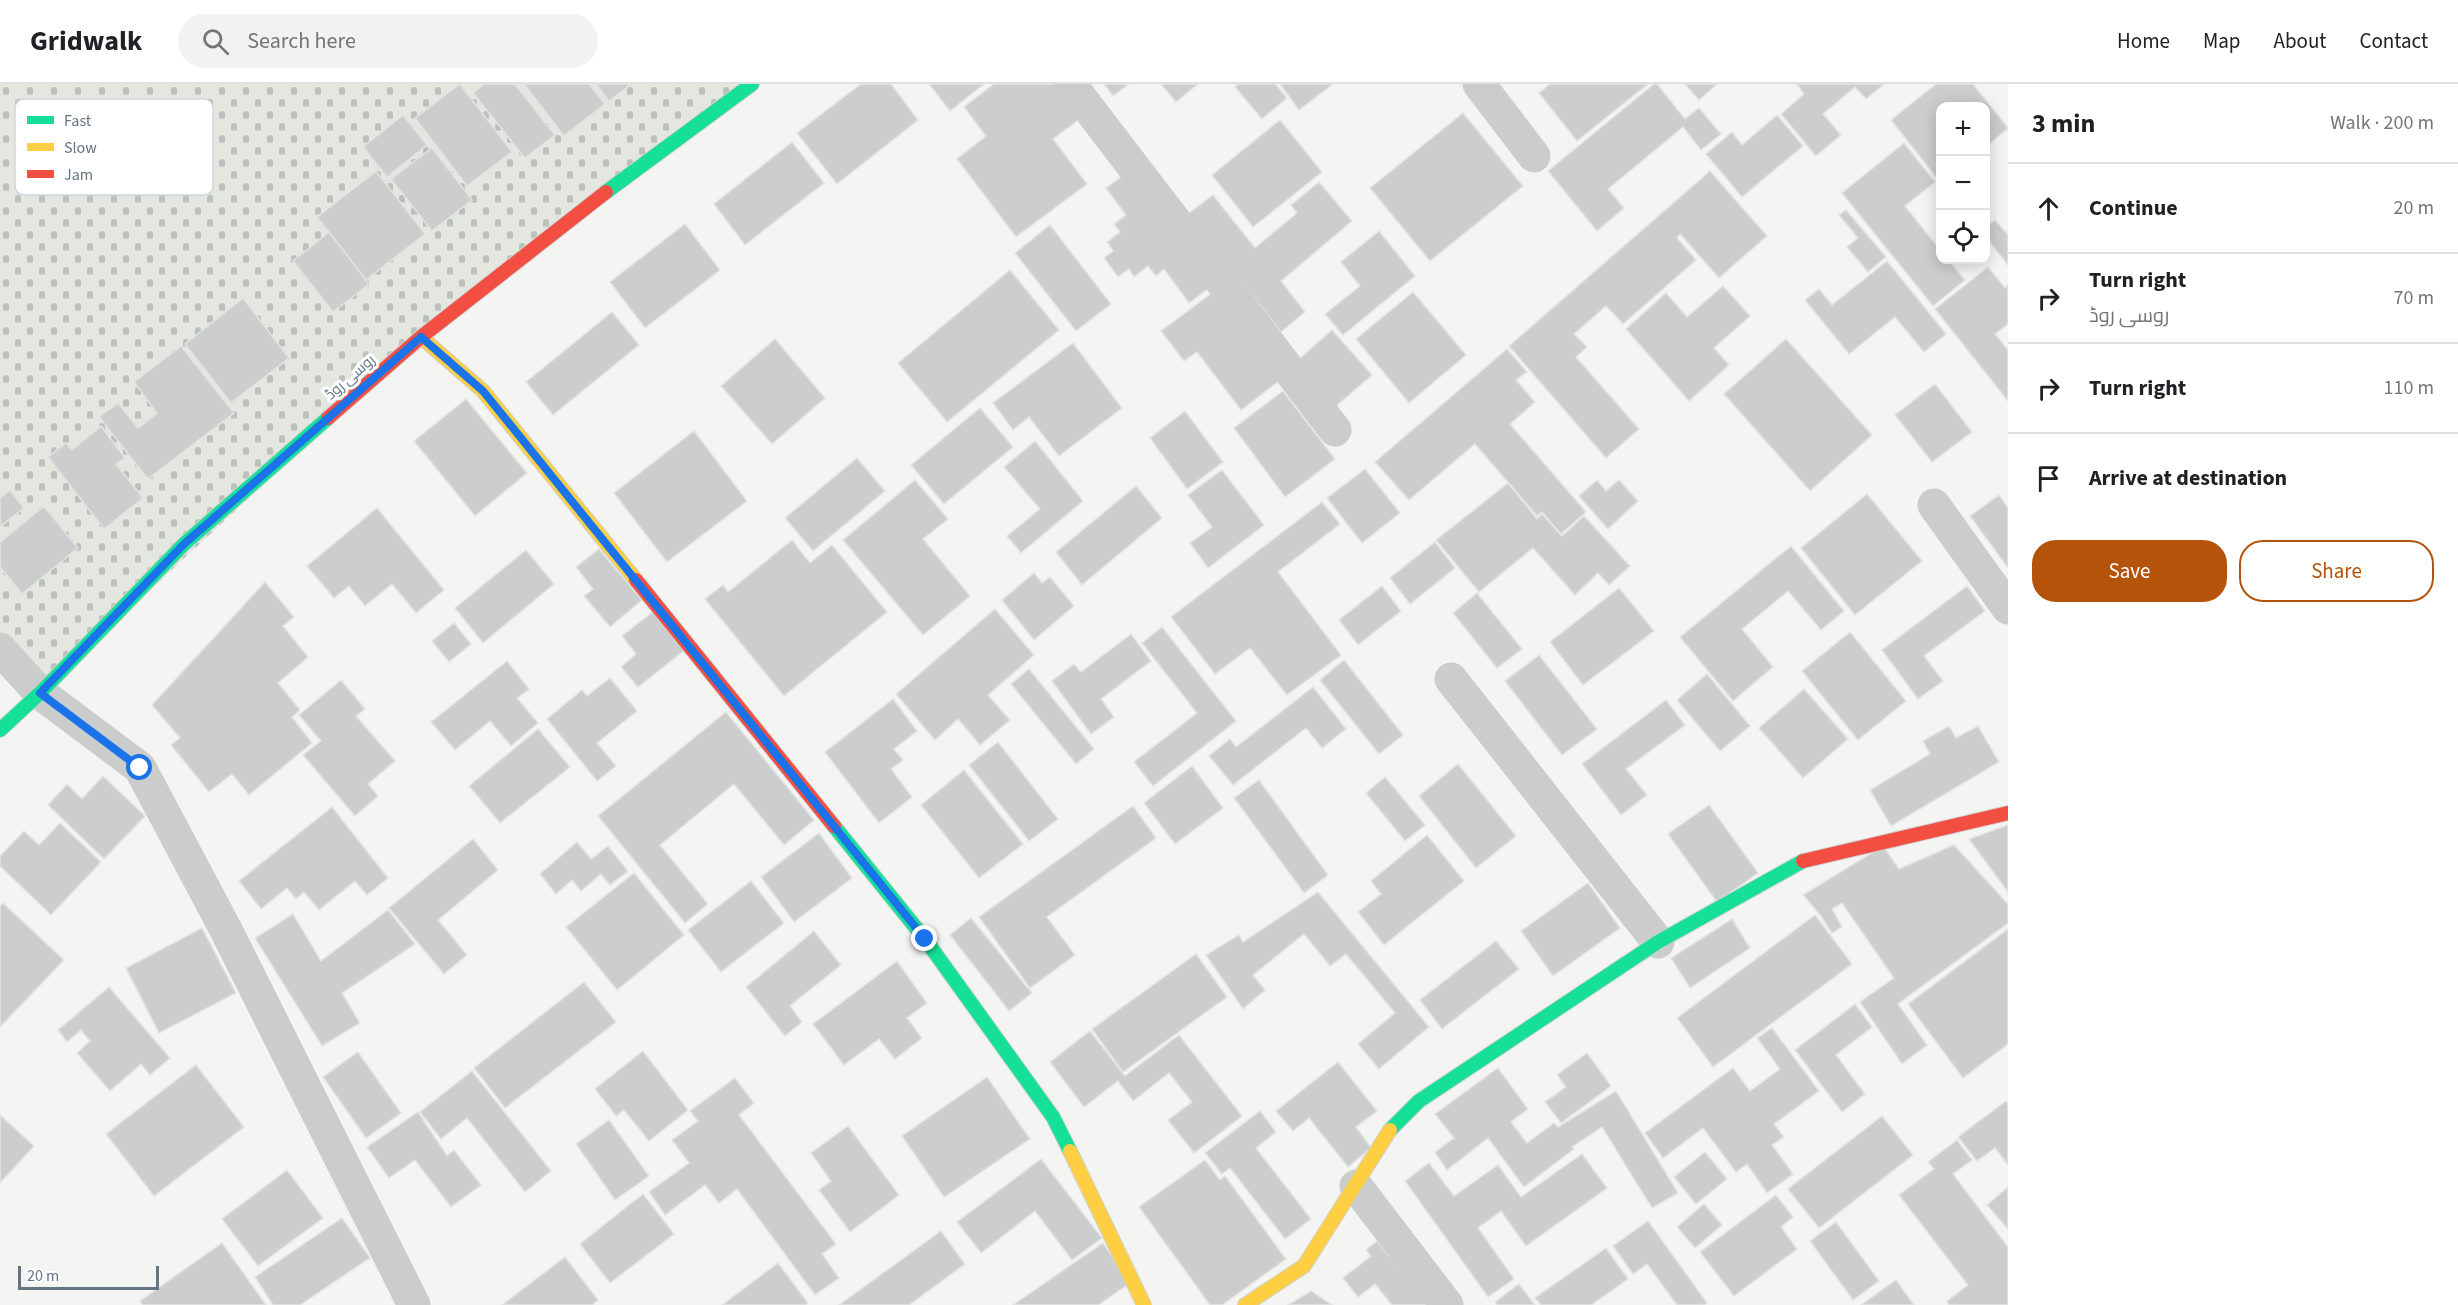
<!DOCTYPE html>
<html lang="en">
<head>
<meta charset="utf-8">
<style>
	body { margin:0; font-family:"Source Sans 3",Cairo,sans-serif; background:#f2f2f2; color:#202124 }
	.controls { position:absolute; right:18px; top:18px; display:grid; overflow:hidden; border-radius:12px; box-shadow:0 3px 15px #0003 }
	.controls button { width:54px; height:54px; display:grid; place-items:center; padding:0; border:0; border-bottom:2px solid #e0e0e0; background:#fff; color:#202124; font:30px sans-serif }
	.scale { position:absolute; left:18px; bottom:15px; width:141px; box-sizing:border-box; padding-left:6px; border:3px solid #637582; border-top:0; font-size:16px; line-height:21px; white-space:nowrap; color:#637582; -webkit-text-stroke:4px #fff; paint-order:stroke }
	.stop { position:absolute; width:18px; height:18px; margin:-14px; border:4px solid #1a73e8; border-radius:50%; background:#fff }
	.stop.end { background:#1a73e8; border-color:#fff; box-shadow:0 2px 6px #0008 }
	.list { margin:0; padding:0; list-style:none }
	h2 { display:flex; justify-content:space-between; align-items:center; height:78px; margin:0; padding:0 24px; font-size:26px }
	h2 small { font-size:20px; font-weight:400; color:#757577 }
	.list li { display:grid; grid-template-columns:39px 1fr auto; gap:18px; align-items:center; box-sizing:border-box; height:90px; padding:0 24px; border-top:2px solid #e0e0e0 }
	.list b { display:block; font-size:22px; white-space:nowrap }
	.list p { margin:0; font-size:20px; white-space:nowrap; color:#757577 }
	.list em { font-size:20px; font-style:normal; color:#757577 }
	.actions { display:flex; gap:12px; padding:18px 24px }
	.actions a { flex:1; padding:14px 0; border:2px solid #b45309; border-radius:24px; text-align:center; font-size:21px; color:#b45309 }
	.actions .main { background:#b45309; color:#fff }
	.icon { flex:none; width:33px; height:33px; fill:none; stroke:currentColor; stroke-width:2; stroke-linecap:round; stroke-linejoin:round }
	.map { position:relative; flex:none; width:2008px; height:1221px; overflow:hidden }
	header { display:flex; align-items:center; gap:36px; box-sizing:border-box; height:84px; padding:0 30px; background:#fff; border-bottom:2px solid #e0e0e0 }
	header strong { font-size:28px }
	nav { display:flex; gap:33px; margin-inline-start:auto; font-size:21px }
	.search { width:420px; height:54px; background:#f2f2f2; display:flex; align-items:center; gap:15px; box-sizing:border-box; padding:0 21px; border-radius:33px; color:#757577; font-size:22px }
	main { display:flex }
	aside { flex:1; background:#fff }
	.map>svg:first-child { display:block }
	.cemetery { fill:url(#cemetery-stones) }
	.building { fill:#cccecd; stroke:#e3e3e2; stroke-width:1.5 }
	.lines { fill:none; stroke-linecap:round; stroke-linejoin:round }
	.fast-casing { stroke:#d0d2d2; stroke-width:16 }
	.slow-casing { stroke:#d0d2d2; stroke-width:16 }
	.jam-casing { stroke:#d0d2d2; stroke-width:16 }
	.street { stroke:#cbcdcd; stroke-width:33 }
	.fast { stroke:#16e098; stroke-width:14 }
	.slow { stroke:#ffcf43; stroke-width:14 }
	.jam { stroke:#f24e42; stroke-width:14 }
	.route { stroke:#1a73e8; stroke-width:8 }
	.labels { text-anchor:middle; stroke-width:6; stroke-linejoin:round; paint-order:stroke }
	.street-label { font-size:15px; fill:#637582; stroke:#fff }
	.key { fill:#fff; stroke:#d0d6da; stroke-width:1.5 }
	.key-label { font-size:16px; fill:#637582 }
</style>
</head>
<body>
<header>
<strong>Gridwalk</strong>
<div class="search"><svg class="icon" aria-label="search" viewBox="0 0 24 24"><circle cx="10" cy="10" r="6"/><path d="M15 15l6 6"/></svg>Search here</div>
<nav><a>Home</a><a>Map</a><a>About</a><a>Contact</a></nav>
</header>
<main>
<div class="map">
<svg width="2008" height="1221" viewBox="0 0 2008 1221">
	<defs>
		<pattern id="cemetery-stones" width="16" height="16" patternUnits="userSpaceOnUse" patternTransform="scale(1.5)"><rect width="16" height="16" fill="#e4e7e0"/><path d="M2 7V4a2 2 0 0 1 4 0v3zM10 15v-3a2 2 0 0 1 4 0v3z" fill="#bcc0bb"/></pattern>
	</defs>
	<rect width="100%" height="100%" fill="#f4f4f2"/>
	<polygon class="cemetery" points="0,0 752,0 421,253 40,609 0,565"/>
	<g class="building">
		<polygon points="460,0 512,68 467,102 415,34"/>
		<polygon points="484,0 515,0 555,51 525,74 473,9"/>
		<polygon points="524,0 589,0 605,20 564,52"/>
		<polygon points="596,0 631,0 609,17"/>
		<polygon points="861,0 891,0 918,36 837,100 797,49"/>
		<polygon points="929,0 984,0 950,27"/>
		<polygon points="994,0 1062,0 1085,31 1053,55 1087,100 1016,153 957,75 986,52 964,23"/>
		<polygon points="1104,0 1129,0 1113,12"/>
		<polygon points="1161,0 1198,0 1176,18"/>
		<polygon points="1238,0 1275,0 1287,14 1262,35 1235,3"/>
		<polygon points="1280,0 1333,0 1299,26"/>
		<polygon points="1550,0 1648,0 1577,57 1539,9"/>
		<polygon points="1654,0 1657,0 1685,35 1699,24 1721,50 1701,66 1683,43 1608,105 1624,124 1597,147 1548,87"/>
		<polygon points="1685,0 1717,0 1699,16"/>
		<polygon points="1797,0 1884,0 1866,15 1855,3 1823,30 1841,51 1816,72 1781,30 1804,10"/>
		<polygon points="1936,0 1973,0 2008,44 1986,63 1986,22 1940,22 1940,98 1891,36"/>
		<polygon points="1463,29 1523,102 1430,177 1370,104"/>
		<polygon points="403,31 427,61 387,93 363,63"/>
		<polygon points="1777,31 1803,62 1742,113 1706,70 1732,48 1742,61"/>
		<polygon points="1280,36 1322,88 1253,143 1212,91"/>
		<polygon points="792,58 824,99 745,161 714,120"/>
		<polygon points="1904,59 1935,98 1905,122 1940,166 1940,176 1948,176 1965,196 1933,222 1842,109"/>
		<polygon points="432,64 472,116 432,147 391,95"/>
		<polygon points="376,87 425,150 366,196 317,133"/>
		<polygon points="1710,87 1767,152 1719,194 1680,150 1677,154 1696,176 1623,240 1606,222 1574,250 1587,263 1576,273 1639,345 1606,374 1509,262"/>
		<polygon points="1128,88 1213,201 1189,219 1164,185 1156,192 1148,182 1134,193 1129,185 1118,193 1104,174 1113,167 1107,158 1120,148 1114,140 1126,131 1106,104"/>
		<polygon points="1319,98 1352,137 1281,197 1305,228 1281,248 1188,130 1213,111 1255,164 1297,129 1291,121"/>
		<polygon points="1846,126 1886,173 1868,188 1847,163 1858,154 1839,131"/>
		<polygon points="1995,136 2008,151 2008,181 1986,153 1986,143"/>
		<polygon points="685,140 720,186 645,244 610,198"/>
		<polygon points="1050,141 1111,220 1076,247 1015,169"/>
		<polygon points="1379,147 1415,192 1343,251 1325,230 1360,202 1341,178"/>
		<polygon points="329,148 369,200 333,228 293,177"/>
		<polygon points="1887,177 1946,250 1924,268 1895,233 1849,270 1805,216 1819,205 1832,221"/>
		<polygon points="1988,183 2005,204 2008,201 2008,240 1995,250 2008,266 2008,317 1935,225"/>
		<polygon points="1010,186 1059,246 947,338 898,279"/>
		<polygon points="1723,202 1750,232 1714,264 1729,281 1689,317 1626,245 1666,209 1687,233"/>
		<polygon points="1216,206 1283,294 1241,326 1197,268 1184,277 1161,247"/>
		<polygon points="1413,208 1466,271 1409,319 1356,255"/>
		<polygon points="243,214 289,274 231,319 185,260"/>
		<polygon points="612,228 639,261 553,331 526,298"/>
		<polygon points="1332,246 1372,291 1335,323 1296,278"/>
		<polygon points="775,255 825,314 772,360 721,302"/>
		<polygon points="1786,255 1872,351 1810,407 1724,310"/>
		<polygon points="1073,259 1122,324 1059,372 1029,333 1013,346 993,319"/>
		<polygon points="181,262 234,329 148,395 99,333 118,319 138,344 157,329 134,298"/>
		<polygon points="1507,265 1527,288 1516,296 1535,318 1510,340 1586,428 1561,450 1542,428 1537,432 1475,360 1409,416 1375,378"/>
		<polygon points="1935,300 1972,348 1932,378 1895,331"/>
		<polygon points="1283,307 1335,375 1285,413 1234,344"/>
		<polygon points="466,315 527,389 475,432 414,357"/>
		<polygon points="980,324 1013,363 944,420 911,381"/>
		<polygon points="1185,327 1223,378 1187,405 1150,354"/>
		<polygon points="101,342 125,374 116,380 143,414 104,445 48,373 66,359 72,366"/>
		<polygon points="694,347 747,417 667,478 614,409"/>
		<polygon points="1035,357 1083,417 1021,469 1007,452 1040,425 1004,383"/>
		<polygon points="857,374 885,407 813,467 785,434"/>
		<polygon points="1365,385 1400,429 1362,459 1327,414"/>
		<polygon points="1222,386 1264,441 1208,484 1190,459 1212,443 1188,411"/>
		<polygon points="915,396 948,435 923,455 970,512 923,551 843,456"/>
		<polygon points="1597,396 1606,407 1619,396 1638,417 1608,445 1579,412"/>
		<polygon points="1508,399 1537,435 1542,430 1562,452 1584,432 1630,482 1609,501 1598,489 1575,511 1533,464 1479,508 1436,456"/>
		<polygon points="1136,402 1162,434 1082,501 1056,468"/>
		<polygon points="10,406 24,424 0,443 0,414"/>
		<polygon points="1867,410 1922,477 1855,531 1801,464"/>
		<polygon points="1999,411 2008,424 2008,484 1970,432"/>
		<polygon points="1322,418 1340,440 1278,488 1341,571 1287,611 1250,564 1215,590 1171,533"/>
		<polygon points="44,422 78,464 22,510 0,483 0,458"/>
		<polygon points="377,424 444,506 416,529 392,500 365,522 349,502 334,514 307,482"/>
		<polygon points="792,456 810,479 832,461 887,528 784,612 705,515 723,501 728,508"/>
		<polygon points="1435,458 1455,484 1410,520 1390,494"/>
		<polygon points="1791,462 1844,527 1821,546 1788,507 1742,545 1773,583 1733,617 1680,553"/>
		<polygon points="599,465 642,516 610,543 584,512 593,505 576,483"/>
		<polygon points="526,466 554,500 483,559 455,524"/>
		<polygon points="1034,489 1042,499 1050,493 1074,522 1034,556 1002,516"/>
		<polygon points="265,498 294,533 283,542 308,573 278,599 300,626 292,633 312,659 249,711 232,690 209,708 171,661 180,654 152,621"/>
		<polygon points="1382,502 1401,527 1358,561 1339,536"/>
		<polygon points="1967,502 1985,527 1924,572 1943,597 1918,615 1882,566"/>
		<polygon points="1619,504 1654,547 1583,601 1550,558"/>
		<polygon points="1477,509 1522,565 1497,584 1453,529"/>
		<polygon points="995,525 1034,571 988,611 1010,636 980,661 958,635 935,656 896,610"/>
		<polygon points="654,527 686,565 638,603 621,583 636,570 622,552"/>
		<polygon points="454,539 471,560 449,578 432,557"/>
		<polygon points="1162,543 1236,637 1153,702 1134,678 1197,629 1142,559"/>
		<polygon points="1850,548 1906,617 1858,656 1802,587"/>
		<polygon points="1131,550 1151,577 1101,615 1114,633 1091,650 1052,597 1074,580 1081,588"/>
		<polygon points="1539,571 1597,645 1562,671 1505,597"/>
		<polygon points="1344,576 1403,651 1379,670 1320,596"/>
		<polygon points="507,577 529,605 517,614 538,639 511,662 490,637 455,666 431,638"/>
		<polygon points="1029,585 1094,665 1076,680 1011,600"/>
		<polygon points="1707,590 1750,642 1720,667 1677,616"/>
		<polygon points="610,594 637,627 597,659 616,682 597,697 547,635 582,606 587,612"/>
		<polygon points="341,596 365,625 356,632 395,677 368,700 378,712 355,732 303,671 321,657 299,631"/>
		<polygon points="1313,603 1346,645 1322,664 1306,644 1233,701 1209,672 1230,655 1236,663"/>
		<polygon points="1804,605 1848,655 1803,694 1759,644"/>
		<polygon points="893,615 917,647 894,665 903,676 891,685 912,713 879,739 825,668"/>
		<polygon points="1666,616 1685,641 1626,685 1647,711 1621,731 1582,680"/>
		<polygon points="726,628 814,736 784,761 734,700 660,761 708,820 685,839 598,732"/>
		<polygon points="1949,642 1956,654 1978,642 1999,678 1891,742 1870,706 1930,670 1923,657"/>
		<polygon points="538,645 570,683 500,739 469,702"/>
		<polygon points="998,658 1058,735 1029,757 969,681"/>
		<polygon points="1458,680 1516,752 1476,784 1419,712"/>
		<polygon points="1192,682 1223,724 1175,760 1144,719"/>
		<polygon points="964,686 1023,760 979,794 921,721"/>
		<polygon points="103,692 145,732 104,775 48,721 67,700 82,715"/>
		<polygon points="1385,693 1425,741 1405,757 1366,709"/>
		<polygon points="1259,696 1328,791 1304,809 1234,714"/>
		<polygon points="1709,721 1758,789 1717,818 1668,750"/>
		<polygon points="1133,722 1156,754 1047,833 1075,871 1030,904 979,833"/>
		<polygon points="332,723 388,794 367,811 355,797 319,826 304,808 296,815 287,804 261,825 239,797"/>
		<polygon points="60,739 101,778 51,831 0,782 0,772 24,747 39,761"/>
		<polygon points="2008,741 2008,808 1969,755"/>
		<polygon points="819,749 852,794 794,838 761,793"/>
		<polygon points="1427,751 1464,797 1384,861 1358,828 1381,810 1371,797"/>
		<polygon points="473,755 498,786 438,836 467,871 444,890 389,824"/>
		<polygon points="577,758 591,775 608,762 628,787 610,801 601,790 581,807 572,796 556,810 540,790"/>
		<polygon points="1954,761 2008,820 2008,839 1898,920 1927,961 1902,980 1860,918 1894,894 1842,819 1832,825 1842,843 1832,849 1821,832 1803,811 1883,762 1899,785"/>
		<polygon points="634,789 684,851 617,906 566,843"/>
		<polygon points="751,797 784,839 721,888 688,846"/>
		<polygon points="1588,799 1620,844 1553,892 1521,847"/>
		<polygon points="1318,808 1429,943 1379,985 1358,960 1395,929 1346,870 1330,882 1304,850 1253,891 1265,906 1243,925 1206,871 1239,851 1243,858"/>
		<polygon points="3,819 64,876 0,943 0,822"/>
		<polygon points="388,826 415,860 342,909 360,939 322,962 255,854 293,830 321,877"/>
		<polygon points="1815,831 1852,880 1713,983 1677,934"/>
		<polygon points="971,834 1032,909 1009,927 950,851"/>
		<polygon points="1732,835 1750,864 1690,904 1671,874"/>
		<polygon points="202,844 236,909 159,949 126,884"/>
		<polygon points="2008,845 2008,960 1963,994 1908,920"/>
		<polygon points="814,847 841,881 790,922 802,938 785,952 746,903"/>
		<polygon points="1496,857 1519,885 1442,945 1420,916"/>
		<polygon points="1196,870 1227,913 1123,988 1092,945"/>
		<polygon points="897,877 927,919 907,934 922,954 895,975 879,955 844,981 813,940"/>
		<polygon points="584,898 616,938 505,1024 474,984"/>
		<polygon points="109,903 170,974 150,991 141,980 110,1007 77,969 90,957 81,946 67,958 58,946"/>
		<polygon points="1855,920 1872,943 1836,971 1865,1010 1842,1028 1795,966"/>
		<polygon points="1772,944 1819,1007 1774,1040 1784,1053 1772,1061 1793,1090 1767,1109 1747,1080 1736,1088 1703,1044 1663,1074 1645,1049 1733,984 1750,1007 1780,985 1757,954"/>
		<polygon points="1090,947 1125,992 1179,951 1242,1032 1194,1069 1168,1036 1192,1018 1169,989 1133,1017 1118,997 1084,1023 1050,978"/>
		<polygon points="643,967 688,1026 649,1057 624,1026 616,1032 595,1005"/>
		<polygon points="358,968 401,1029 366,1054 323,993"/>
		<polygon points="1587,969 1611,1002 1561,1039 1545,1018 1566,1003 1557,991"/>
		<polygon points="1338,978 1377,1027 1356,1043 1371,1064 1348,1083 1309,1034 1293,1047 1276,1027"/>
		<polygon points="196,981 244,1043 154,1112 106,1050"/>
		<polygon points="1498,984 1528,1025 1511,1038 1527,1059 1554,1039 1558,1043 1616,1007 1678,1109 1652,1124 1602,1043 1572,1063 1574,1065 1524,1103 1488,1054 1447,1086 1435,1068 1454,1054 1435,1030"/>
		<polygon points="472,987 551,1087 525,1108 467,1034 441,1055 420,1028"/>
		<polygon points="987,993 1030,1055 944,1113 902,1052"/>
		<polygon points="735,994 754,1019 739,1031 836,1160 822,1170 839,1194 815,1211 737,1105 719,1119 705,1101 665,1131 649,1108 689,1079 672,1056 698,1037 690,1027"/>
		<polygon points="2006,1017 2008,1020 2008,1081 1995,1064 1977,1077 1958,1053"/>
		<polygon points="1260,1027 1276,1048 1256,1064 1311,1135 1285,1155 1230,1084 1222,1090 1205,1069"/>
		<polygon points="418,1028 447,1072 454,1066 481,1101 451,1123 415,1076 389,1094 367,1063"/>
		<polygon points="0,1031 34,1062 0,1099"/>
		<polygon points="1882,1032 1913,1071 1819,1144 1788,1105"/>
		<polygon points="609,1036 649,1092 615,1116 576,1060"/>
		<polygon points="848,1042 899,1111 850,1148 819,1106 831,1097 811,1069"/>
		<polygon points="1957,1056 1972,1076 1953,1090 2008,1163 2008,1221 1949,1221 1947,1217 1968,1201 1899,1111 1934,1085 1928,1078"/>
		<polygon points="1705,1068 1727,1095 1696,1120 1674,1093"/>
		<polygon points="1582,1070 1607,1104 1526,1162 1501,1127 1478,1144 1514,1195 1488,1213 1405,1097 1429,1079 1454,1112 1498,1081 1521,1113"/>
		<polygon points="1041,1075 1102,1154 1072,1176 1035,1127 981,1169 957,1138"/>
		<polygon points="1205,1076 1220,1096 1225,1092 1286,1175 1222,1221 1210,1221 1139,1123"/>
		<polygon points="287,1086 323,1134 258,1182 222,1135"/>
		<polygon points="2008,1103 2008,1145 1987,1121"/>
		<polygon points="643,1110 674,1150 610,1199 580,1160"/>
		<polygon points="1776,1111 1793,1133 1781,1143 1797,1165 1734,1212 1700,1168"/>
		<polygon points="1704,1120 1722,1141 1695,1164 1677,1143"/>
		<polygon points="342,1134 370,1174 300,1221 273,1221 255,1193"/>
		<polygon points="1648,1137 1707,1219 1704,1221 1677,1221 1647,1180 1633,1190 1613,1162"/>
		<polygon points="1836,1138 1879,1197 1853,1216 1810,1157"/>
		<polygon points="941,1147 965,1180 909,1221 839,1221"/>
		<polygon points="1377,1157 1429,1221 1392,1221 1375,1200 1358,1213 1343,1194 1371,1172 1366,1166"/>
		<polygon points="222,1159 266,1221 143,1221 140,1217"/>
		<polygon points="1103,1159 1130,1199 1098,1221 1013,1221"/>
		<polygon points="1606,1164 1628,1195 1591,1221 1541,1221 1535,1214"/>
		<polygon points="565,1173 598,1216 592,1221 502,1221"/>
		<polygon points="778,1179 808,1219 805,1221 722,1221"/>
		<polygon points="1896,1196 1914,1221 1861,1221"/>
		<polygon points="1519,1200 1535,1221 1497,1221 1495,1218"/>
		<polygon points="1311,1207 1332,1221 1288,1221"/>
	</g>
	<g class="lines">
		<defs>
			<g id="fast">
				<polyline points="606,108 752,0"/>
				<polyline points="0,646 40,609 184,460 328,334"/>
				<polyline points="834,742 925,855 1053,1033 1070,1067"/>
				<polyline points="1390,1046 1419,1017 1658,858 1803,777"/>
			</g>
			<g id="slow">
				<polyline points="421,253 483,307 636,496"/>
				<polyline points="1070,1067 1144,1221"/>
				<polyline points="1245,1221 1304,1182 1390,1046"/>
			</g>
			<g id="jam">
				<polyline points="328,334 421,253 606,108"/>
				<polyline points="636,496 834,742"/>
				<polyline points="1803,777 2008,729"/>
			</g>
		</defs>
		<use href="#fast" class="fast-casing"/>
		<use href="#slow" class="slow-casing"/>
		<use href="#jam" class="jam-casing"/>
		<g class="street">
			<polyline points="1070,0 1335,346"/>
			<polyline points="1479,0 1534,72"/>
			<polyline points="1934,421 2008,524"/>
			<polyline points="0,565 40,609 140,684 226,846 414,1221"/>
			<polyline points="1451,595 1658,858"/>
			<polyline points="1356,1102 1447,1221"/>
		</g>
		<use href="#fast" class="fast"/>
		<use href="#slow" class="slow"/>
		<use href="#jam" class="jam"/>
	</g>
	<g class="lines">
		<polyline class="route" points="140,684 40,609 184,460 421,253 483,307 925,855"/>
	</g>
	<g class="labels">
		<g class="street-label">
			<text transform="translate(350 293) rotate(-41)" y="5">روسی روڈ</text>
		</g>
	</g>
	<rect x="15" y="15" width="198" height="96" rx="9" class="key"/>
	<rect x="27" y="32" width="27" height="8" fill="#16e098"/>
	<rect x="27" y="59" width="27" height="8" fill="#ffcf43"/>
	<rect x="27" y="86" width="27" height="8" fill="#f24e42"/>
	<g class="key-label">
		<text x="64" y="42">Fast</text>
		<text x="64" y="69">Slow</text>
		<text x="64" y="96">Jam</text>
	</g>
</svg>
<div class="controls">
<button>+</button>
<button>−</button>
<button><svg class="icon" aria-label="locate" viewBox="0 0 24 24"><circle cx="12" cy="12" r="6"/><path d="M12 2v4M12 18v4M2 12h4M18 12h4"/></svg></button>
</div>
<div class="scale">20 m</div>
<div class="stop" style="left:140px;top:684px"></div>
<div class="stop end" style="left:925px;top:855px"></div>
</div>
<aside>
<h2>3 min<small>Walk · 200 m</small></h2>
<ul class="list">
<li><svg class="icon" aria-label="ahead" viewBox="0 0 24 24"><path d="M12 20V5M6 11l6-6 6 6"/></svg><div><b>Continue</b></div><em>20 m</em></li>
<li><svg class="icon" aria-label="right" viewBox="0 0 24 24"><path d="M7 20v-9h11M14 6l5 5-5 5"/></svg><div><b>Turn right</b><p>روسی روڈ</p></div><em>70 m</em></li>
<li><svg class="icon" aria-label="right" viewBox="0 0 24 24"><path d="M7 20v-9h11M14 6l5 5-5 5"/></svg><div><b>Turn right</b></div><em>110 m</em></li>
<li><svg class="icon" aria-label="arrive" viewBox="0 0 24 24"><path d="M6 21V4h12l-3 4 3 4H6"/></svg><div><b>Arrive at destination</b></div></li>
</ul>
<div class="actions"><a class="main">Save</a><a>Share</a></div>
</aside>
</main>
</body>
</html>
